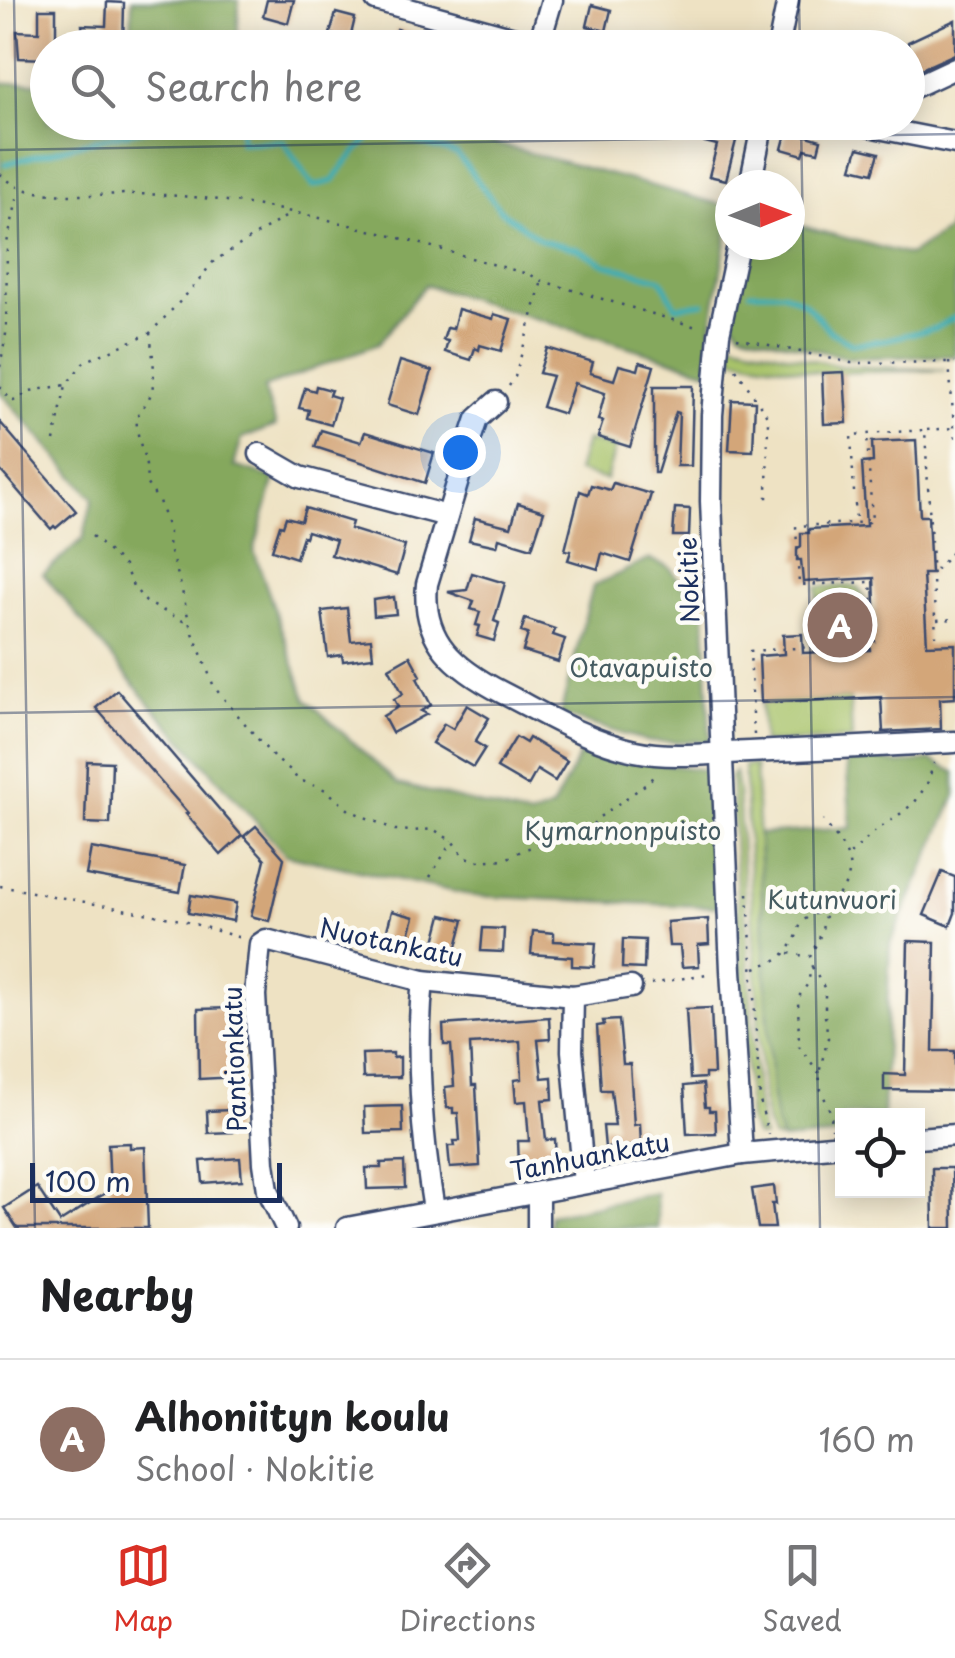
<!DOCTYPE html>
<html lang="en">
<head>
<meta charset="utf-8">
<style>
	body { margin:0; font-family:"Playpen Sans",sans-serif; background:#f6f6f6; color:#202124 }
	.controls { position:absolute; right:30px; bottom:30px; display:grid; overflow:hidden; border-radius:0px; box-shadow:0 5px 25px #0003 }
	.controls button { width:90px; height:90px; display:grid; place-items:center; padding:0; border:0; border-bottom:2px solid #e0e0e0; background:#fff; color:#202124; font:50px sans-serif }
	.compass { position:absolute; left:715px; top:170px; width:90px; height:90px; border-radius:50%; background:#fff; box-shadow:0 5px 25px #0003; rotate:89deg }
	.scale { position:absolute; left:30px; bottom:25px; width:252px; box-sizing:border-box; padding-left:10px; border:5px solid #1b2f5e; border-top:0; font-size:28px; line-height:35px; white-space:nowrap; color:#1b2f5e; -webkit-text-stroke:8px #fdfcf7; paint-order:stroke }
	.you { position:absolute; left:460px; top:452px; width:35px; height:35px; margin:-25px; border:8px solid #fff; border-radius:50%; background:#1a73e8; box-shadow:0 0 0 15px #1a73e833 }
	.badge { display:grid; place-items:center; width:65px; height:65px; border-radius:50%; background:#d93025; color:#fff; font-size:32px; font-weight:700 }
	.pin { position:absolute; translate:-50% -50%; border:5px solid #fff; box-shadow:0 2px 10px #0006 }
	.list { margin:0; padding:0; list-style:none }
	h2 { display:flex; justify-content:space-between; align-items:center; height:130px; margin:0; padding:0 40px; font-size:42px }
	h2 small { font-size:32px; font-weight:400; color:#757577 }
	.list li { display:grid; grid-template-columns:65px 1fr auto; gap:30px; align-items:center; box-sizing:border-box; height:160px; padding:0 40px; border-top:2px solid #e0e0e0 }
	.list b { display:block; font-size:38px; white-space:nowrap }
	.list p { margin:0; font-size:32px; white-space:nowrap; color:#757577 }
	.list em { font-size:32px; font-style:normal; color:#757577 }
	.icon { flex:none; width:55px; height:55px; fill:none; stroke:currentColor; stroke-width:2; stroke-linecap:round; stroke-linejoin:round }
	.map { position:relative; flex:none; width:955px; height:1228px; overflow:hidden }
	.search { position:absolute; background:#fff; box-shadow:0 5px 25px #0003; left:30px; right:30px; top:30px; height:110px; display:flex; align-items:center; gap:25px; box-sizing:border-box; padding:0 35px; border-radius:55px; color:#757577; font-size:38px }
	.sheet { height:290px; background:#fff }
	nav { display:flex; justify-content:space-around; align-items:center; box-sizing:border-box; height:140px; border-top:2px solid #e0e0e0; background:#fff; font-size:28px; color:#757577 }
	nav a { display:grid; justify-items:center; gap:5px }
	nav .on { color:#d93025 }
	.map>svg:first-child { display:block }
	.green { fill:#a7c269; stroke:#617864; stroke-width:2.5 }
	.forest { fill:#85a85d; stroke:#506c5e; stroke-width:2.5 }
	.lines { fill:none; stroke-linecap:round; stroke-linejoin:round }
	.stream { stroke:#3cadb6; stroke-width:5 }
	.building { fill:#d3a679 }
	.minor-casing { stroke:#3b4a6d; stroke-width:25 }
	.path { stroke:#3b4a6d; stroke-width:2.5; stroke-dasharray:2.5 8; stroke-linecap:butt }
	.minor { stroke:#fff; stroke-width:20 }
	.ticks { fill:none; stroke:#1b2f5e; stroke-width:2.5; stroke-opacity:0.45 }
	.labels { text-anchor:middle; stroke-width:9; stroke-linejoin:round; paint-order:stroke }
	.street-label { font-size:25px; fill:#1b2f5e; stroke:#fdfcf7 }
	.park-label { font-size:25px; fill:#455b61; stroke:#fdfcf7 }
</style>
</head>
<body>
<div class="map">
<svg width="955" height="1228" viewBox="0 0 955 1228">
	<rect width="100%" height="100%" fill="#fdfcf7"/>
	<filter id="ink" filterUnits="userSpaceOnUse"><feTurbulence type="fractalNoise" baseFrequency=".01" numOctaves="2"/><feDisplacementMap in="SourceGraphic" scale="20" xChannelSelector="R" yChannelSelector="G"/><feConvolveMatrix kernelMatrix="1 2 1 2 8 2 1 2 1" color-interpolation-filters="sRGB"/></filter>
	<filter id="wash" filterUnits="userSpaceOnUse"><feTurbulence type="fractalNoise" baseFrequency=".0048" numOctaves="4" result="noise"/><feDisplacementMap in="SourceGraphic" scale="40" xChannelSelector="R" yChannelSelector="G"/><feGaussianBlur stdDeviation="2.25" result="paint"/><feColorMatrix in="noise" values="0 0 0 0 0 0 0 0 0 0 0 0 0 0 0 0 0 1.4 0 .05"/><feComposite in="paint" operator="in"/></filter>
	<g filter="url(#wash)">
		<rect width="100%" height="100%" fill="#eee2c3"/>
		<g class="green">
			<polygon points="732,342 840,366 945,370 822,373 734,358 726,345"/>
			<polygon points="586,440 615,448 606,480 577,472"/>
			<path d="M852 586 858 587C864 595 864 599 865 610 867 645 845 637 818 638L817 587Z"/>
			<polygon points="850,699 852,739 763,743 761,703"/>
			<polygon points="755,765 772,1098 776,1124 782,1140 773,1138 767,1124 763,1100 744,766"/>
			<polygon points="735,772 738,791 757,1101 763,1137 756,1136 749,1122 731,777"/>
		</g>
		<g class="forest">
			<polygon points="132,0 239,0 237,47 131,47"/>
			<polygon points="0,59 1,83 47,83 48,122 420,123 730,207 730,219 712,323 708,371 425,285 378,344 264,388 276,426 242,438 234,466 275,478 254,551 306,699 398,784 530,817 552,808 585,745 638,761 713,771 719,907 474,896 286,855 151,705 43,574 83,539 93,498 0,392"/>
			<polygon points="955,190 955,356 848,358 740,331 732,318 749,245 790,245 790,223 909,255 948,230"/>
			<polygon points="649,559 669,567 705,612 710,741 650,742 560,715 593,586"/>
			<polygon points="873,758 900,764 930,760 955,772 955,797 890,944 883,1115 842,1116 842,1135 782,1140 776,1124 772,1098 759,834 851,828 846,759"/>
			<polygon points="656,1193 658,1228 549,1228 549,1215"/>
		</g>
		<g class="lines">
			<g class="stream">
				<polyline points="243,122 240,143 283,141 313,186 334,181 344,165 376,131 457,154 500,210 541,240 578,249 605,264 661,279 676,307 704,303"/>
				<polyline points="5,164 91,141 179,122"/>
				<polyline points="750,292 783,292 805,303 831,332 853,344 884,340 936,328 955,317"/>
			</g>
		</g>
		<g id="blocks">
			<g class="building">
				<polygon points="267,0 294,0 288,23 263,16"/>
				<polygon points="107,2 124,3 123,48 84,48 82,25 106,26"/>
				<polygon points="592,5 611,10 606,31 587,26"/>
				<polygon points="39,9 56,9 56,48 48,48 48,59 19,58 17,31 39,32"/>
				<polygon points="336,13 355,18 350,39 330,34"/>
				<polygon points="955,20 955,54 908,75 908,42"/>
				<polygon points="397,29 416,35 413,48 392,48"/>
				<polygon points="684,122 732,122 740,125 726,180 709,176 717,145 681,136"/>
				<polygon points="787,130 821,140 818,152 805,149 803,155 782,149"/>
				<polygon points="858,148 879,153 873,173 852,168"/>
				<polygon points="458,309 493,319 494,314 511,319 501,351 480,345 479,350 475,348 471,360 445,352 448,341 443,340 447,328 453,329"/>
				<polygon points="547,348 593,362 590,373 614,380 619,365 638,370 640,362 654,366 630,447 598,437 603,421 598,420 605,393 574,383 564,414 542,407 552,376 539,373"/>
				<polygon points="400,361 432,371 419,415 387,405"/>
				<polygon points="844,372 847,423 824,424 822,373"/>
				<polygon points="316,386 331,390 329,395 339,398 331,425 307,418 309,410 299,408 305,388 315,391"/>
				<polygon points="654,386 693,386 691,466 677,466 679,413 676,412 657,473 654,473"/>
				<polygon points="732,400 755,401 753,451 729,450"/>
				<polygon points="0,422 76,511 56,528 54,526 51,529 0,470"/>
				<polygon points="321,430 361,442 365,432 434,453 425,483 315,447"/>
				<polygon points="916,440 920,516 928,516 931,574 923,574 927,645 955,644 955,698 940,699 941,729 883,732 881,697 761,703 759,656 784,654 783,635 802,634 803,653 870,650 869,631 876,631 874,578 803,582 801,560 797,560 797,550 801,546 801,533 809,533 809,529 866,526 862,463 873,462 872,442"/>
				<polygon points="613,483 651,494 630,562 602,553 598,569 568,560 571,551 565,550 580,491 588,494 591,485 610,490"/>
				<polygon points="518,503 544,511 532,548 499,538 497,546 469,540 475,518 511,527"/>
				<polygon points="305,508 352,522 350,529 405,546 397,575 331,555 336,540 307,531 305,537 303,536 296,558 272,550 280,525 283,526 286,517 301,521"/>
				<polygon points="675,508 690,509 689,536 673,536"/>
				<polygon points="472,573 505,583 494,621 499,623 494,641 477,636 480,626 476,625 480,612 471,609 474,601 448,592 467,590"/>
				<polygon points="394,597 396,614 374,616 373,600"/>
				<polygon points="347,608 351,641 371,639 373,657 343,661 342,655 328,657 322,611"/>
				<polygon points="525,619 555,629 553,635 565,639 558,662 523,651 528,634 521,632"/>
				<polygon points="410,656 421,676 417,678 431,705 421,711 427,714 392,733 383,716 398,707 394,699 403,694 389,668"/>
				<polygon points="117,690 242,836 221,855 186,814 188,813 96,708"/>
				<polygon points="467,705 489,718 475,742 485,748 473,767 432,743 444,724 453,729"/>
				<polygon points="516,737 526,743 529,738 567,761 555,781 537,770 528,786 497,768"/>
				<polygon points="87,761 112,762 110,824 85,823"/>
				<polygon points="256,826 284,858 269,921 251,916 265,859 244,836"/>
				<polygon points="91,848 185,865 180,892 86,875"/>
				<polygon points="942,872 955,877 955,913 950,926 924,915"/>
				<polygon points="191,895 236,903 233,921 188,913"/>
				<polygon points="392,911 414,917 406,947 384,941"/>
				<polygon points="442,915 464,920 454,958 432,953"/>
				<polygon points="708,919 709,944 698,945 699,966 682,967 680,946 669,946 667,922"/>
				<polygon points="483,928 504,929 503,952 481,951"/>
				<polygon points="533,931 554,933 554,941 596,943 594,967 572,966 572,957 531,954"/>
				<polygon points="623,939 645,940 644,969 622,968"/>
				<polygon points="908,941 935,942 933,1051 955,1051 955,1091 884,1090 884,1074 905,1075"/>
				<polygon points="233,1008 238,1077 199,1079 198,1009"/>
				<polygon points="711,1008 714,1074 705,1074 705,1078 690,1079 686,1009"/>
				<polygon points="549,1017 550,1039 538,1040 542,1078 552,1077 553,1099 542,1100 546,1140 555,1139 556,1161 519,1164 518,1141 529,1141 526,1101 516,1102 514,1080 522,1079 520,1041 470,1044 472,1085 476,1085 480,1166 450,1168 448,1146 455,1146 454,1141 460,1141 458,1113 453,1113 453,1108 447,1108 445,1087 454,1086 451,1045 444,1045 443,1025"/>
				<polygon points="619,1020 623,1064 630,1064 634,1125 640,1124 641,1146 605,1148 603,1126 615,1126 611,1090 601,1090 597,1026 604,1025 603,1021"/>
				<polygon points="393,1053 393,1058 400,1057 400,1077 363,1078 362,1054"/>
				<polygon points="703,1084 705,1107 709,1107 709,1111 715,1111 716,1133 687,1134 684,1086"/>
				<polygon points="402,1106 403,1132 365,1133 364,1107"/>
				<polygon points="232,1110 233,1132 208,1133 207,1111"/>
				<polygon points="130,1143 130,1148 145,1147 148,1228 17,1228 4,1208 37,1187 60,1222 110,1190 108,1144"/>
				<polygon points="240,1158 242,1180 203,1183 201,1161"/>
				<polygon points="404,1162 405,1188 367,1189 366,1168 381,1168 381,1163"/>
				<polygon points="932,1168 952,1168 953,1228 933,1228"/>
				<polygon points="774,1186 776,1204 772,1204 775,1228 758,1228 752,1189"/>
			</g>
		</g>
	</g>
	<g filter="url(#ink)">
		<use href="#blocks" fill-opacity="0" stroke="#3b4a6d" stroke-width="2.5"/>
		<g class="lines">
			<defs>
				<g id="minor">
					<polyline points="376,0 551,48"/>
					<polyline points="539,44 552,0"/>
					<polyline points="778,48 788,0"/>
					<polyline points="908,90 955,68"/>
					<polyline points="848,122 955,143"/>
					<polyline points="750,185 763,122"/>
					<polyline points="738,245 719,334 712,415 711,501 731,970 742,1154"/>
					<path d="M496 402 477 419 472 434 427 584C421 641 456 669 503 693 546 715 588 741 635 751 673 759 712 753 749 752 818 749 886 746 955 742"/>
					<polyline points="260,454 300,477 447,516"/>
					<path d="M423 981C415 1052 422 1139 434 1210"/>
					<polyline points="573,996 631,987"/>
					<polyline points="918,1138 955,1135"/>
					<polyline points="538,1193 538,1228"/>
					<polyline points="286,1228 268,1190 264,1163 255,995 260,944 266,940 423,981 573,996 572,1051 584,1183"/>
					<polyline points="347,1228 742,1154 842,1145"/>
				</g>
			</defs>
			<use href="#minor" class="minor-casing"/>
			<g class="path">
				<path d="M0 174C6 178 12 185 19 187 46 199 103 194 133 194 269 195 402 239 531 275L542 281 700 328"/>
				<path d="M150 333C152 352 158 380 149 398 143 411 135 409 137 427 139 449 149 459 146 483L159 501 169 532 168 547 179 578 190 625 214 687 274 758 292 771 297 779 326 790 349 810 395 830 413 831 433 829 452 841 464 856 477 861 506 859 523 850 549 841 582 838 598 818 649 782 656 772"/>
				<polyline points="737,338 851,363 955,362"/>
				<polyline points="949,362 955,440"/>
				<polyline points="0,367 6,334 7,243 19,191"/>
				<polyline points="736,369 768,417 767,499"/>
				<polyline points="0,386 12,402 30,391 66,385"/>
				<polyline points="509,386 515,377 541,284"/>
				<polyline points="927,430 954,428"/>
				<polyline points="54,441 66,385 84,362 150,333 188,293 214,261 290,214"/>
				<polyline points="854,492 851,435 925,430 936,636"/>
				<polyline points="855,504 856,522"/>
				<polyline points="92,536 124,566 133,586 146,602 189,624"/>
				<polyline points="936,570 955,549"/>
				<polyline points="937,620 955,619"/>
				<polyline points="754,735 750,651 875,643 871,582 799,585 796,526 872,522 867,434"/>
				<polyline points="850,854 878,829 895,818 915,802 927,784 934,763"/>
				<polyline points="430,877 452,841"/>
				<polyline points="0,886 181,920 244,939"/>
				<polyline points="748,893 760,1101 768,1134"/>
				<polyline points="789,953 810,957"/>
				<polyline points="812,967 825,989 825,1016 828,1038 819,1073 821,1090 831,1113 832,1129"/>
				<path d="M755 968C777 960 785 959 796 937 798 932 799 927 802 922 808 915 821 913 828 906 865 870 848 853 823 820"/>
				<polyline points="651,984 712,973"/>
				<polyline points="819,1073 799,1046 798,998 807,985 812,967 810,957 821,934 826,911"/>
			</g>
			<use href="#minor" class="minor"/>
		</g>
	</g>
	<path class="ticks" d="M14 0 35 1228M799 0 800 48M801 122 820 1228M0 150 955 134M0 713 955 697"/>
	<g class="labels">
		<g class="street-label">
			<text transform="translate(689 580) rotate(-92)" y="9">Nokitie</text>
			<text transform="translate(391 943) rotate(12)" y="9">Nuotankatu</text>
			<text transform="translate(235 1059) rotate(-92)" y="9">Pantionkatu</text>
			<text transform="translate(590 1157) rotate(-11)" y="9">Tanhuankatu</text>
		</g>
		<g class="park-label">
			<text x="641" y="677">Otavapuisto</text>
			<text x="623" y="840">Kymarnonpuisto</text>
			<text x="832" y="909">Kutunvuori</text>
		</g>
	</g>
</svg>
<div class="controls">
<button><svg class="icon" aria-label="locate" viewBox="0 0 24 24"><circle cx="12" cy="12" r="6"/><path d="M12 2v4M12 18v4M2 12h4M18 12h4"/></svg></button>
</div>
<svg class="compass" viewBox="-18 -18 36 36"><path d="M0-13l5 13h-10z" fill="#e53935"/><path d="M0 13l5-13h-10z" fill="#757577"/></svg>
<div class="scale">100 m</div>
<div class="you"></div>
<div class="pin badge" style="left:840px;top:625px;background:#8d6e63">A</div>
<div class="search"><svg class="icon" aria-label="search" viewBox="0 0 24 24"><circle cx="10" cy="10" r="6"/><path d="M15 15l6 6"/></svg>Search here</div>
</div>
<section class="sheet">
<h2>Nearby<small></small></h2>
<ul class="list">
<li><span class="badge" style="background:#8d6e63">A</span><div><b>Alhoniityn koulu</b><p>School · Nokitie</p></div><em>160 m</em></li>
</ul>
</section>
<nav>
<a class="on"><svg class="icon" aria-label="map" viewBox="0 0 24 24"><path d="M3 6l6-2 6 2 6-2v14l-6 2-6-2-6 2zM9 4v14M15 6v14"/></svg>Map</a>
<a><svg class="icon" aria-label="directions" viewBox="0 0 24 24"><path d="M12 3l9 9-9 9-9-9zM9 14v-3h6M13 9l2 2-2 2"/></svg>Directions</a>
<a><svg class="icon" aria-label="saved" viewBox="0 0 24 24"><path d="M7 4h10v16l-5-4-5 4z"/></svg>Saved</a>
</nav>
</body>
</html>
